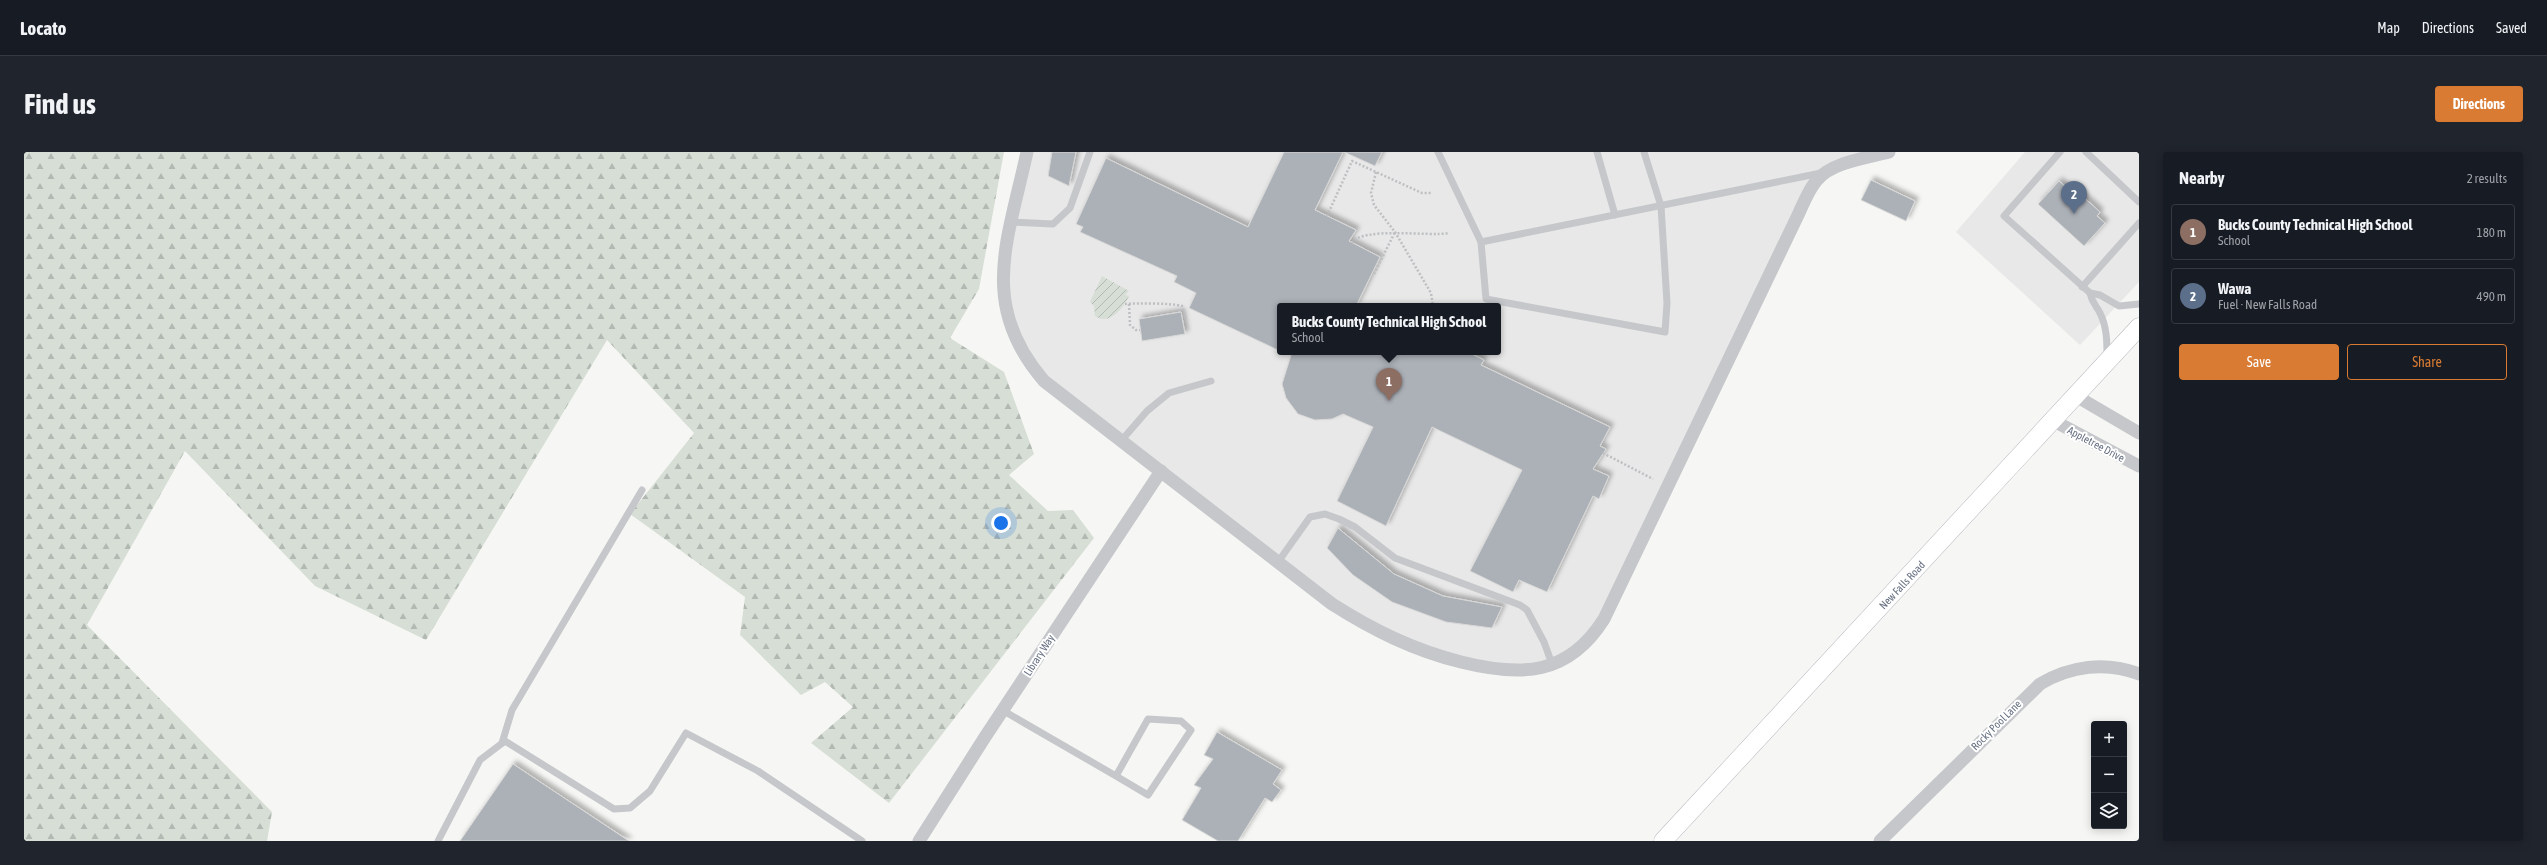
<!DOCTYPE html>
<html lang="en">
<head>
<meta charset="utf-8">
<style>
	body { margin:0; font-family:"Asap Condensed",sans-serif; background:#20242c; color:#f1f3f6 }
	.controls { position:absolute; right:12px; bottom:12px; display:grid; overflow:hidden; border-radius:4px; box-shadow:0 2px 10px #0003 }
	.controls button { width:36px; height:36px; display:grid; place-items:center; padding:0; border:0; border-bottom:1px solid #363941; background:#171b24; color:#f1f3f6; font:20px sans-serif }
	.you { position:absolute; left:977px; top:371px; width:14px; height:14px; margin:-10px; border:3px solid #fff; border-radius:50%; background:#1a73e8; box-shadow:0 0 0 6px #1a73e833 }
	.badge { display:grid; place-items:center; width:26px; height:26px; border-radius:50%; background:#d97b32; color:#fff; font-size:13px; font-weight:700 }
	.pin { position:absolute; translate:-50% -33px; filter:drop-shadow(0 1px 2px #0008) }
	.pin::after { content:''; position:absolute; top:21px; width:14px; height:12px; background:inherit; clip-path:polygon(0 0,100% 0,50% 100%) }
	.popup { position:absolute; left:1253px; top:151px; width:224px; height:52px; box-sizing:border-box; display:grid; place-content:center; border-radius:4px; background:#171b24; filter:drop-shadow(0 1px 3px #0005); font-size:13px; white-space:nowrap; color:#9ea1a6 }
	.popup b { font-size:15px; color:#f1f3f6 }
	.popup::after { content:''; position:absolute; left:50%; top:100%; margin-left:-8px; border:8px solid transparent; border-top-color:#171b24 }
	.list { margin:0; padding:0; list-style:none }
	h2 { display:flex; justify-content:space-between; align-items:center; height:52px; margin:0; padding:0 16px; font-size:17px }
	h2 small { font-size:13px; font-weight:400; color:#9ea1a6 }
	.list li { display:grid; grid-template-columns:26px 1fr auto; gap:12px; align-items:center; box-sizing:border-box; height:56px; margin:0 8px 8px; padding:0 8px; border:1px solid #363941; border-radius:4px }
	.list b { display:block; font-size:15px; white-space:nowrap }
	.list p { margin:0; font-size:13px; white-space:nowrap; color:#9ea1a6 }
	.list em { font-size:13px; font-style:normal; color:#9ea1a6 }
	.actions { display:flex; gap:8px; padding:12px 16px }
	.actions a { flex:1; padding:9px 0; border:1px solid #d97b32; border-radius:4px; text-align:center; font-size:14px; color:#d97b32 }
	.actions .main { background:#d97b32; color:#fff }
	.icon { flex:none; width:22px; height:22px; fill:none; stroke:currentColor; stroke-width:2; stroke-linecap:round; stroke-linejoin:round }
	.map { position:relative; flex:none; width:2115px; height:689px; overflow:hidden; border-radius:4px }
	header { display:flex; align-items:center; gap:24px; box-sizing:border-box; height:56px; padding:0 20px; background:#171b24; border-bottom:1px solid #363941 }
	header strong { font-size:19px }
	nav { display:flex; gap:22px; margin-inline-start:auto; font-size:14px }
	.intro { display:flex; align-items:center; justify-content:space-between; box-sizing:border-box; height:96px; padding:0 24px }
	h1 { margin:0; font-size:28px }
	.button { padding:10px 18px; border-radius:4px; background:#d97b32; color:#fff; font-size:14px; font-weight:700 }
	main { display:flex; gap:24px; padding:0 24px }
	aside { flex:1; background:#171b24; border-radius:4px; box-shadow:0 2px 10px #0003 }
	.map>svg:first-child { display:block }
	.built { fill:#e7e8e7; fill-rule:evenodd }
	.forest { fill:url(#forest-firs) }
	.garden { fill:url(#garden-furrows) }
	.building { fill:#acb1b8; stroke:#d8d8d7; filter:url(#shadow) }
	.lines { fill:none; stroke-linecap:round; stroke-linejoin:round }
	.secondary-casing { stroke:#b7babf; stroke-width:19 }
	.path { stroke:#bebfc2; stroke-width:2.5; stroke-dasharray:2 2; stroke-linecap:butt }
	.service { stroke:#c5c7cb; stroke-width:7 }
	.minor { stroke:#c5c7cb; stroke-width:13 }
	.secondary { stroke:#fff; stroke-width:18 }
	.labels { text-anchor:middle; stroke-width:4; stroke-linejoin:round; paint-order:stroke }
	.street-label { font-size:11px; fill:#687183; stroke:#fff }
</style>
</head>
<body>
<header>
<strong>Locato</strong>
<nav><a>Map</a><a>Directions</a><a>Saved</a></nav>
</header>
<div class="intro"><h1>Find us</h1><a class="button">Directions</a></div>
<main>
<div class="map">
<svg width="2115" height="689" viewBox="0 0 2115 689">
	<defs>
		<pattern id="forest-firs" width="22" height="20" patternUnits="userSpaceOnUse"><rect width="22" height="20" fill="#d7ded5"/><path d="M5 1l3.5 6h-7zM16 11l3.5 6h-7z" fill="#b2b8b2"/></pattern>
		<pattern id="garden-furrows" width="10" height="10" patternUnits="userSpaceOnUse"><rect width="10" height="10" fill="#d7ded5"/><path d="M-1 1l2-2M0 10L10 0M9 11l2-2" fill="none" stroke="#b2b8b2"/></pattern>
		<filter id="shadow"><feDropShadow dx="3.5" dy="-3.5" stdDeviation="2" flood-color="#0004"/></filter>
	</defs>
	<rect width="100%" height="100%" fill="#f6f7f4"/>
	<g class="built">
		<path d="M1003 0H1865L1801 21 1580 467 1539 507 1470 518 1345 476 1071 269 996 198 979 110ZM1256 154H1474V200H1256Z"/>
		<polygon points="2001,0 2115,0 2115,130 2056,193 1932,80"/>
	</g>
	<polygon class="forest" points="0,0 980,0 955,137 926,186 980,220 1010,302 985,323 1024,359 1049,358 1070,386 865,651 787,591 829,555 801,530 777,543 716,483 721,445 606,362 670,281 583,188 402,488 291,434 161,299 63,473 248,660 243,689 0,689"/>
	<path class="garden" d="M1078 124 1105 139 1101 143 1105 144C1099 157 1085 174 1071 164L1070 154 1066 150Z"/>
	<g class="building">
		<polygon points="1028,0 1052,0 1045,34 1024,24"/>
		<polygon points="1260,0 1319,0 1291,58 1332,78 1325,89 1356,105 1332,154 1256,154 1256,199 1165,156 1172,141 1150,130 1153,124 1056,80 1059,75 1052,72 1082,6 1224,75"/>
		<polygon points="1320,0 1358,0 1351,14"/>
		<polygon points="1847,28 1891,49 1882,69 1837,48"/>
		<polygon points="2035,29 2051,43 2054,40 2076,60 2073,64 2081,71 2060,94 2014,52"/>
		<polygon points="1157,160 1161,182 1118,189 1115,167"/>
		<polygon points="1268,200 1444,200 1460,208 1457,213 1586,275 1576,294 1582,297 1569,317 1585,324 1575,347 1569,344 1523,440 1495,428 1489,440 1446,419 1498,318 1408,275 1362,374 1313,349 1349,275 1319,262 1308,267 1291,268 1274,262 1262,246 1258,232"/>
		<polygon points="1314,376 1370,422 1419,444 1478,455 1468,476 1422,470 1368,450 1329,423 1303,396"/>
		<polygon points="1193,580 1258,618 1249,632 1257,638 1248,650 1241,646 1214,689 1194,689 1158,668 1177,636 1170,633 1189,607 1180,603"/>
		<polygon points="489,612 605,689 436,689"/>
	</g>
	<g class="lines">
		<defs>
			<polyline id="secondary" points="1639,689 2115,175"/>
		</defs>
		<use href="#secondary" class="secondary-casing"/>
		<g class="path">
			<polyline points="1352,20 1347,41 1350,53 1371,80 1407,141 1409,154"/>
			<polyline points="1303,64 1328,9 1398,41 1408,41"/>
			<path d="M1328 91C1338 74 1406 85 1425 81"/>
			<polyline points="1350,122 1371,80"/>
			<path d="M1101 152C1114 151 1146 151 1158 154L1162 167"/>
			<polyline points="1105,152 1106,173 1112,178 1116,178"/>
			<polyline points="1579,301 1629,327"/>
		</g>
		<g class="service">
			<polyline points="1414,0 1457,90 1462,147 1641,180 1643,151 1637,54 1620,0"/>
			<polyline points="1573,0 1591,63"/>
			<polyline points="2036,0 1980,64 2066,141 2076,143 2095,154 2115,152"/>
			<polyline points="2062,0 2115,50"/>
			<polyline points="988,70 1029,72 1046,56 1066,0"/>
			<polyline points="1457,90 1797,21"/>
			<polyline points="2058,135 2115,71"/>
			<path d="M2066 141C2068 151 2072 153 2076 161 2083 175 2083 190 2083 205"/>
			<polyline points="1097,289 1123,259 1145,241 1187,229"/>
			<polyline points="1254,410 1286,365 1301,362 1315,367 1331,375 1371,406 1496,453 1503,458 1520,490 1528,512"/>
			<polyline points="978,558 1092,624 1124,567 1157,569 1167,578 1124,643 1092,624"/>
			<polyline points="478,591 488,558 618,338"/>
			<polyline points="414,689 456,608 481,589 590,657 606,656 626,639 662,581 734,619 838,689"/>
		</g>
		<g class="minor">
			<path d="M1003 0C984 88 954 153 1020 229L1308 452C1349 478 1389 498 1437 510 1497 525 1544 524 1580 467L1775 61C1780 50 1785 37 1793 28 1808 10 1843 6 1865 0"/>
			<polyline points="2052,244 2115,281"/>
			<polyline points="2030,269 2115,314"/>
			<polyline points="895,689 961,585 1137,319"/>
			<path d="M1856 689 2016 532C2046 514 2082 509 2115 522"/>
		</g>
		<use href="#secondary" class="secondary"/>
	</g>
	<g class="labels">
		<g class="street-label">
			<text transform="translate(2072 292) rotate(28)" y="4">Appletree Drive</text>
			<text transform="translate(1878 433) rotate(-47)" y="4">New Falls Road</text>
			<text transform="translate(1015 503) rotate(-57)" y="4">Library Way</text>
			<text transform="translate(1972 573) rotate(-45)" y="4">Rocky Pool Lane</text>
		</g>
	</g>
</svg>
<div class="controls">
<button>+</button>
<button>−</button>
<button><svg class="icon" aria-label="layers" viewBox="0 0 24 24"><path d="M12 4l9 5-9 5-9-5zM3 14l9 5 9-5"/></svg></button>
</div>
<div class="you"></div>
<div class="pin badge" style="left:1365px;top:249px;background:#8d6e63">1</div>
<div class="popup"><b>Bucks County Technical High School</b>School</div>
<div class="pin badge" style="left:2050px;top:62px;background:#5c6f8a">2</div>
</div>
<aside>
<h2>Nearby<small>2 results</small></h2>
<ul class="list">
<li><span class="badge" style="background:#8d6e63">1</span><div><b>Bucks County Technical High School</b><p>School</p></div><em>180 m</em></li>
<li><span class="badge" style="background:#5c6f8a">2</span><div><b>Wawa</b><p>Fuel · New Falls Road</p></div><em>490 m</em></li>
</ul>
<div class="actions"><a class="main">Save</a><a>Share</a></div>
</aside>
</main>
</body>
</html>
